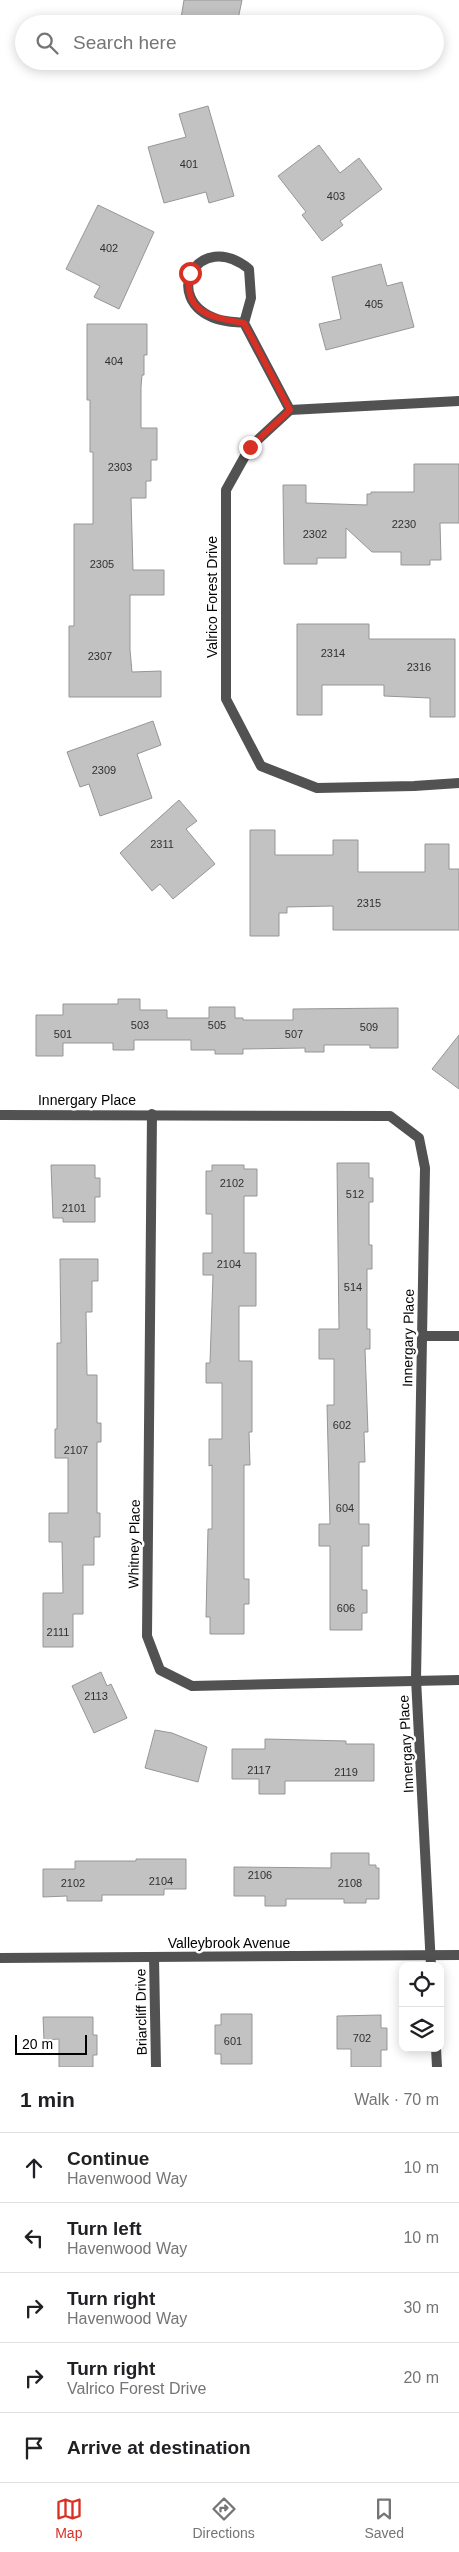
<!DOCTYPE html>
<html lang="en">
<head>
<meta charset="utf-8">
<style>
	body { margin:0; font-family:Arial,sans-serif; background:#f2f2f2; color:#202124 }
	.controls { position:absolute; right:15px; bottom:15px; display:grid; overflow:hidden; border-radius:10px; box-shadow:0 2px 12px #0003 }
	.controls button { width:45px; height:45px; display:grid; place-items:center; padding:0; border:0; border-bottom:1px solid #e0e0e0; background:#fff; color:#202124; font:25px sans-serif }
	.scale { position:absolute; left:15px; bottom:12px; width:72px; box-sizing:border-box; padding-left:5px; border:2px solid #000; border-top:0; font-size:14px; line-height:18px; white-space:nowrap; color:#000; -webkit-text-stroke:4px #fff; paint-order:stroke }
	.stop { position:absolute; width:15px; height:15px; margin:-11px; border:4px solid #d93025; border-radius:50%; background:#fff }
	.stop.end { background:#d93025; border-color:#fff; box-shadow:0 1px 5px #0008 }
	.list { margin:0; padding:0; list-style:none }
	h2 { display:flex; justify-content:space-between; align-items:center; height:65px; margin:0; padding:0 20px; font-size:21px }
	h2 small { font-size:16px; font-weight:400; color:#757577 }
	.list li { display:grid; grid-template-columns:32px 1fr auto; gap:15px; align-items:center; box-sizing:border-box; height:70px; padding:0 20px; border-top:1px solid #e0e0e0 }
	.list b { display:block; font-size:19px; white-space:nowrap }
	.list p { margin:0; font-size:16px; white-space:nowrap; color:#757577 }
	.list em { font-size:16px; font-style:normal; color:#757577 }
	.icon { flex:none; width:28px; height:28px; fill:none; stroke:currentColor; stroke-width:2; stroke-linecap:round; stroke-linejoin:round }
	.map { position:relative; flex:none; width:459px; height:2067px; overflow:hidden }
	.search { position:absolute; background:#fff; box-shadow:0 2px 12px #0003; left:15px; right:15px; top:15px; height:55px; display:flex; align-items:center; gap:12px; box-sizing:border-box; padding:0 18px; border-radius:28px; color:#757577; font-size:19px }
	.sheet { height:415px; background:#fff }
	nav { display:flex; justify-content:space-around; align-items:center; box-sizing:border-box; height:70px; border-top:1px solid #e0e0e0; background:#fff; font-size:14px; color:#757577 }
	nav a { display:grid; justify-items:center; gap:2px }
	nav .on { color:#d93025 }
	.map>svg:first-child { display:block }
	.building { fill:#c2c2c2; stroke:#969696 }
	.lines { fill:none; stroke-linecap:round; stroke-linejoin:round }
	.minor { stroke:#525252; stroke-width:10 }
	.route { stroke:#d93025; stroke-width:6 }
	.labels { text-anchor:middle; stroke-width:5; stroke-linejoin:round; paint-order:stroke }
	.number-label { font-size:11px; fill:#303030 }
	.street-label { font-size:14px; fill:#000; stroke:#fff }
</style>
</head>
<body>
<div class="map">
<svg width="459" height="2067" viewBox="0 0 459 2067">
	<rect width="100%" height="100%" fill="#fff"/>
	<g class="building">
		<polygon points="184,0 242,0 237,24 180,24"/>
		<polygon points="208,106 234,196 209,203 206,192 164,203 148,147 186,137 179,114"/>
		<polygon points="319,145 340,173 359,158 382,189 340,221 343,225 322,241 302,215 306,212 278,176"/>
		<polygon points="98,205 154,232 119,309 94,297 100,286 66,269"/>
		<polygon points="381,264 387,286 402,282 414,327 326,350 319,324 341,319 332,277"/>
		<polygon points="87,324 147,324 147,355 144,355 144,375 142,375 141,387 141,428 157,428 157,460 151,460 151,481 146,481 146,498 131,498 133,570 164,570 164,595 130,595 130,650 132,672 161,671 161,697 69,697 69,626 74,626 74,524 93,524 93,452 90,452 90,400 87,400"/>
		<polygon points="414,464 459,464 459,523 440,523 441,560 430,560 430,565 401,565 401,552 372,552 346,528 346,558 317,558 317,564 284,564 283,485 306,485 306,503 367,505 367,494 371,494 371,492 414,492"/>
		<polygon points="297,624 369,624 369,639 455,639 455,717 430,717 430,698 384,696 384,685 322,685 322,715 297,715"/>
		<polygon points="153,721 161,745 137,754 152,798 100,816 89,784 80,787 67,752"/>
		<polygon points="179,800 197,821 186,829 215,864 173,899 160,884 152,891 120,853"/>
		<polygon points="250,830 275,830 275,855 333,855 333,840 358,840 358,872 425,872 425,844 449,844 449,869 459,869 459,930 333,930 333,906 287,907 287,913 279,913 279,936 250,936"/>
		<polygon points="118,999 140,999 140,1010 167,1010 167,1018 209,1018 209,1007 235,1007 235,1018 243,1018 243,1020 293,1020 293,1009 398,1008 398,1048 370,1048 370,1045 324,1045 324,1052 305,1052 305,1048 243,1049 243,1054 215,1054 215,1050 191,1050 191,1040 134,1040 134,1050 113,1050 113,1043 63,1043 63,1056 36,1056 36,1015 63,1015 63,1004 118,1004"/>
		<polygon points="459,1035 459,1089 432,1069"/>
		<polygon points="337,1163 369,1163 369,1178 373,1178 373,1202 369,1202 369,1245 372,1245 372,1269 367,1269 367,1329 370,1329 370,1349 365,1349 368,1432 364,1432 365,1462 359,1462 359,1524 369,1524 369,1546 362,1546 362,1590 367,1590 367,1613 362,1613 362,1630 330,1630 330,1546 319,1546 319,1524 330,1524 327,1405 334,1405 334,1359 319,1359 319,1329 339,1329"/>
		<polygon points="51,1165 95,1165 95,1178 100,1178 100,1197 95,1197 95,1222 63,1222 63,1218 53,1218"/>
		<polygon points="212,1165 244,1165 244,1169 257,1169 257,1196 244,1196 244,1253 256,1253 256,1306 239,1306 239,1361 252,1361 252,1432 249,1432 250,1465 244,1465 244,1579 249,1579 249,1604 244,1604 244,1634 210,1634 210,1617 206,1617 208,1529 212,1529 212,1465 209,1466 209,1439 222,1439 222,1383 206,1383 206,1363 210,1363 213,1275 203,1275 203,1253 212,1253 212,1214 206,1214 206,1171 212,1171"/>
		<polygon points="60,1259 98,1259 98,1281 92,1281 92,1312 86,1312 87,1375 97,1375 97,1423 101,1423 101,1442 97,1442 97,1513 100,1513 100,1537 94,1537 94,1565 83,1565 83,1614 73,1614 73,1647 43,1647 43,1593 63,1593 62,1542 49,1542 49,1513 68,1513 68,1458 55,1458 55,1429 57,1429 57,1343 61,1343"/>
		<polygon points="101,1672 107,1686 111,1684 127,1718 94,1733 72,1686"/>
		<polygon points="155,1730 172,1733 207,1747 198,1782 145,1768"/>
		<polygon points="265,1739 346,1741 346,1744 374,1744 374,1781 285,1781 285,1794 259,1794 259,1779 232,1779 232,1749 265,1749"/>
		<polygon points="331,1853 369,1853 369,1865 376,1865 376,1868 379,1868 379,1899 366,1899 366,1903 344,1903 344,1899 286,1899 286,1906 265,1906 265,1896 234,1896 234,1867 331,1868"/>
		<polygon points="136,1859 186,1859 186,1889 164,1889 164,1895 102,1895 102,1901 67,1901 67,1896 43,1897 43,1869 75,1869 75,1861 136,1861"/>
		<polygon points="221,2014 252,2014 252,2064 221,2064 221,2054 215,2054 215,2025 221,2025"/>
		<polygon points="381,2015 381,2028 387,2028 387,2050 381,2050 381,2067 351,2067 351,2049 337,2049 337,2016"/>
		<polygon points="43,2017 93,2017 93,2035 97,2035 97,2055 93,2055 93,2067 59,2067 59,2039 44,2040"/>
	</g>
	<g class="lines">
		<g class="minor">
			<path d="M244 323C236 322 226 322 217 319 159 299 199 228 249 269L251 298 244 323 290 410"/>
			<polyline points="459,401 290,410 250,447 226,490 226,699 261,766 317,788 414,786 459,783"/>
			<polyline points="152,1114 147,1636 160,1670 192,1686 459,1680"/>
			<polyline points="0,1115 390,1116 419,1138 425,1168 416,1679 431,1966"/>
			<polyline points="422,1336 459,1336"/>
			<polyline points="154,1957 156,2067"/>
			<polyline points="0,1958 459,1955"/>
			<polyline points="436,2048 437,2067"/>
		</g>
	</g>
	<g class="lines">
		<path class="route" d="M190 273C182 313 213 318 244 323L290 410 250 447"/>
	</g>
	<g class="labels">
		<g class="number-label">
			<text x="189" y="168">401</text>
			<text x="336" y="200">403</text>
			<text x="109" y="252">402</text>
			<text x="374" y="308">405</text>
			<text x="114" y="365">404</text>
			<text x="120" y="471">2303</text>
			<text x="404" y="528">2230</text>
			<text x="315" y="538">2302</text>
			<text x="102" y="568">2305</text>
			<text x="333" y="657">2314</text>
			<text x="100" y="660">2307</text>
			<text x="419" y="671">2316</text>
			<text x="104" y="774">2309</text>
			<text x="162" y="848">2311</text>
			<text x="369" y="907">2315</text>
			<text x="140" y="1029">503</text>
			<text x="217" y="1029">505</text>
			<text x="369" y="1031">509</text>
			<text x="63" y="1038">501</text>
			<text x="294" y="1038">507</text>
			<text x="232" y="1187">2102</text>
			<text x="355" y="1198">512</text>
			<text x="74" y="1212">2101</text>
			<text x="229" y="1268">2104</text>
			<text x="353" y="1291">514</text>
			<text x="342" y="1429">602</text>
			<text x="76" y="1454">2107</text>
			<text x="345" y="1512">604</text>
			<text x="346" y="1612">606</text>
			<text x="58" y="1636">2111</text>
			<text x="96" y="1700">2113</text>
			<text x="259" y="1774">2117</text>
			<text x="346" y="1776">2119</text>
			<text x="260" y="1879">2106</text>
			<text x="161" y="1885">2104</text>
			<text x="73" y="1887">2102</text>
			<text x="350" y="1887">2108</text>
			<text x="362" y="2042">702</text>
			<text x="233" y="2045">601</text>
		</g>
		<g class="street-label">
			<text transform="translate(212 597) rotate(-90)" y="5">Valrico Forest Drive</text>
			<text x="87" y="1105">Innergary Place</text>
			<text transform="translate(408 1338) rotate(-89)" y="5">Innergary Place</text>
			<text transform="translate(134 1544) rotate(-89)" y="5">Whitney Place</text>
			<text transform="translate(406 1744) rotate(-93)" y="5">Innergary Place</text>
			<text x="229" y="1948">Valleybrook Avenue</text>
			<text transform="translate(141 2012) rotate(-91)" y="5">Briarcliff Drive</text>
		</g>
	</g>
</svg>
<div class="controls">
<button><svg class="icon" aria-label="locate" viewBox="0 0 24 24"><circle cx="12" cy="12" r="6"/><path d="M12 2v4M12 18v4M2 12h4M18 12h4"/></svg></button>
<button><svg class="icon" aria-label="layers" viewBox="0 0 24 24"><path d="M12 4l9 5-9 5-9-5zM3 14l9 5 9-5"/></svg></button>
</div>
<div class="scale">20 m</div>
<div class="stop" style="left:190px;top:273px"></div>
<div class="stop end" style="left:250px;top:447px"></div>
<div class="search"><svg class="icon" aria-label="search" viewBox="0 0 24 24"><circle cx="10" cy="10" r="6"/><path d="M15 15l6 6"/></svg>Search here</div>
</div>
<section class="sheet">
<h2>1 min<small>Walk · 70 m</small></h2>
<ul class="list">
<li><svg class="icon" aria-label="ahead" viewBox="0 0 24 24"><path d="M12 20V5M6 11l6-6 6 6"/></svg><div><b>Continue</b><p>Havenwood Way</p></div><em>10 m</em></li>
<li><svg class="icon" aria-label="left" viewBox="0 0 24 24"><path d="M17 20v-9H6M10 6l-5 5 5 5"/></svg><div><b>Turn left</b><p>Havenwood Way</p></div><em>10 m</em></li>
<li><svg class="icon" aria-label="right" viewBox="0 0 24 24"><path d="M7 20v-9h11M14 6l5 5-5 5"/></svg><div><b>Turn right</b><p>Havenwood Way</p></div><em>30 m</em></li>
<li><svg class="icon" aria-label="right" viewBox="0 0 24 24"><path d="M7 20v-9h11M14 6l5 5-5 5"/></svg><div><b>Turn right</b><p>Valrico Forest Drive</p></div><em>20 m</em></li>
<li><svg class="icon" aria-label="arrive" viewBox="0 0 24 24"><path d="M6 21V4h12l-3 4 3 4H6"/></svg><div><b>Arrive at destination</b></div></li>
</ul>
</section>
<nav>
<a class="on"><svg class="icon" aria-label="map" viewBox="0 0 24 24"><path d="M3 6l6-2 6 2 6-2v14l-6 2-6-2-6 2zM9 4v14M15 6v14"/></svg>Map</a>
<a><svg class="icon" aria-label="directions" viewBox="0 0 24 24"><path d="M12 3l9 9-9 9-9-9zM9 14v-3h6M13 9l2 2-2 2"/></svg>Directions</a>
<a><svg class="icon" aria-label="saved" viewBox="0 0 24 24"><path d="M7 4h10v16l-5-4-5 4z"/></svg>Saved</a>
</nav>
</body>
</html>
